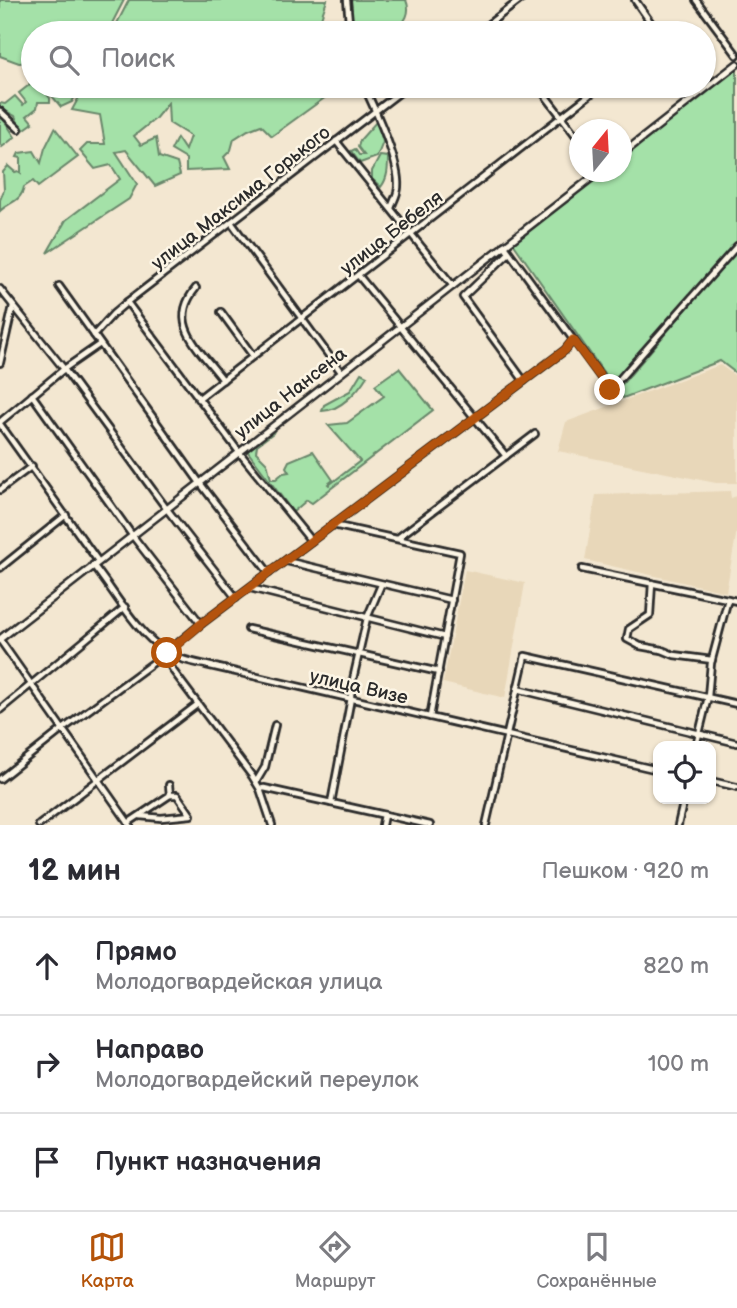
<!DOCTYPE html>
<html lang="ru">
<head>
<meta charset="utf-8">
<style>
	body { margin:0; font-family:"Balsamiq Sans",sans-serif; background:#f7f7f7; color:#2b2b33 }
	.controls { position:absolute; right:21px; bottom:21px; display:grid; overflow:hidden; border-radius:14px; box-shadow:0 2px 5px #0004 }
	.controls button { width:63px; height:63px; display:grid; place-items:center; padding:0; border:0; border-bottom:2px solid #e1e1e2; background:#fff; color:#2b2b33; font:35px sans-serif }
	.compass { position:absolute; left:569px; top:119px; width:63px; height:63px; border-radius:50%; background:#fff; box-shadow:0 2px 5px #0004; rotate:18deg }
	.stop { position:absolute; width:21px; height:21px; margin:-16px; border:5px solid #b45309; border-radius:50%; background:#fff }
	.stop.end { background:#b45309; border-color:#fff; box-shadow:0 2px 7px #0008 }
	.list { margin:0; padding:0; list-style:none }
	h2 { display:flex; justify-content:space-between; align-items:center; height:91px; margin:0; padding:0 28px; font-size:30px }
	h2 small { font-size:23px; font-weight:400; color:#7c7c81 }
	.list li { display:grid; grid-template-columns:46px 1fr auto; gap:21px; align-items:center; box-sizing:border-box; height:98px; padding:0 28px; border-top:2px solid #e1e1e2 }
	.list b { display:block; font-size:26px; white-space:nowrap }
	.list p { margin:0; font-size:23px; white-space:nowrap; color:#7c7c81 }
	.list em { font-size:23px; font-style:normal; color:#7c7c81 }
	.icon { flex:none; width:38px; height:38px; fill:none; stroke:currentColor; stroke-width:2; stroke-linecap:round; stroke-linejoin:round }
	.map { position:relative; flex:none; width:737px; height:825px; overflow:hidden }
	.search { position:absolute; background:#fff; box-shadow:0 2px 5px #0004; left:21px; right:21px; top:21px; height:77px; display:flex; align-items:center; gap:18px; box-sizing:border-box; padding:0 24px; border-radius:38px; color:#7c7c81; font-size:26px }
	.sheet { height:385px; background:#fff }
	nav { display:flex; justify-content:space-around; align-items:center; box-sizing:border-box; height:98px; border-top:2px solid #e1e1e2; background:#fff; font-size:19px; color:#7c7c81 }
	nav a { display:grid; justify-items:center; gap:4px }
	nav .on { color:#b45309 }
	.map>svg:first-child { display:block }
	.built { fill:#e8d7b9 }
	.green { fill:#a4e1a8; stroke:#68866a; stroke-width:2 }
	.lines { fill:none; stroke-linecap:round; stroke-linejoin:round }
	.minor-casing { stroke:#2b2b2b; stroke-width:10 }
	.major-casing { stroke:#2b2b2b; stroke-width:10 }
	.minor { stroke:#fcf5e5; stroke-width:4.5 }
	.major { stroke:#fcf5e5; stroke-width:5 }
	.route { stroke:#b45309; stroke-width:9 }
	.labels { text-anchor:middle; stroke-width:5; stroke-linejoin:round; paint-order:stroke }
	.street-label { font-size:19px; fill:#2b2b2b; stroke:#fcf5e5 }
</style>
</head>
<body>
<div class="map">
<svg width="737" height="825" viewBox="0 0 737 825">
	<rect width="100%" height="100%" fill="#f3e7d1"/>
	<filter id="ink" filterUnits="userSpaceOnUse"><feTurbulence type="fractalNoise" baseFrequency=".0143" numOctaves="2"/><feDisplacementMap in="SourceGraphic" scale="14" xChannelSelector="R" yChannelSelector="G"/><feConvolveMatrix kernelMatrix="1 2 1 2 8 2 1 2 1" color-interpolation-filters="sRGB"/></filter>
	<g filter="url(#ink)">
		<g class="built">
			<polygon points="720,365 737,377 737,483 716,483 558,451 566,422"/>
			<polygon points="730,491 731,498 737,496 737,530 726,592 585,560 596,495"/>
			<polygon points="465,570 525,583 505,698 443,683"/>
		</g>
		<g class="green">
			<polygon points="0,0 124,0 107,33 33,33 33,62 19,63 0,56"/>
			<polygon points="129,0 327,0 316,33 112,33"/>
			<path d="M350 0H406C412 14 404 22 395 32L353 33Z"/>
			<polygon points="737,68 737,241 613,386 513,243 604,172 622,172 622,158"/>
			<polygon points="33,82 33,86 40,86 50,98 50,102 38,102 37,108 27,116 33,123 22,131 15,116 0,108 0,103 5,104 15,96 23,105 26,102 19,93"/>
			<polygon points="44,86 81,86 72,102 61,107"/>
			<polygon points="85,86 341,86 272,136 261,125 248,130 234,139 231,150 224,157 230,169 186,171 186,159 171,150 177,138 185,150 190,136 169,123 168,103 155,119 134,136 141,145 156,138 159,157 177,163 180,175 155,186 126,150 116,152 137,184 129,199 47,253 66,220 120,179 111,165 95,169 80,151 87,144 105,144 100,115 72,110"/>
			<polygon points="0,114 15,137 2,147 0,144"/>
			<polygon points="377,121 383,142 377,157 360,163 351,151 355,149 359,155 364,155 358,147 360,140"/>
			<path d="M55 128 78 157 38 187 33 181 24 187C21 202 9 202 0 211V200L4 190 3 172 8 166 15 172 18 171 21 173V158L17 157 19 153 34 151 41 163 45 148Z"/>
			<path d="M380 156 388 157C388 168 388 178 381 187L372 179V171Z"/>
			<polygon points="737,250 737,374 720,361 623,398 618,389"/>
			<polygon points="399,368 433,410 312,503 307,500 293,512 245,448 277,424 273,433 257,445 256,452 267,463 271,479 276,479 283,473 289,472 286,467 289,461 313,451 333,480 328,484 329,485 360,461 328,425 347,423 384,396 375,385"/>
			<path d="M361 373 367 376C358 391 340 411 322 411L324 405 350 391Z"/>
		</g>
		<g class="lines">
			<defs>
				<g id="minor">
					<polyline points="347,0 350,33"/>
					<polyline points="635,0 658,33"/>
					<polyline points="696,0 737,55"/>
					<polyline points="490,23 497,33"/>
					<polyline points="477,33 520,0"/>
					<path d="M364 86C375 110 400 162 398 187 398 194 393 202 391 208"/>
					<polyline points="538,86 580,141"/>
					<polyline points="0,111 19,129"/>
					<polyline points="336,141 453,286"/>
					<polyline points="231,222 341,372"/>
					<polyline points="504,245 610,390 737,246"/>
					<polyline points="509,253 463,297 524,381"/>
					<polyline points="358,275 506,456"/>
					<polyline points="59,286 200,483 269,573"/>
					<path d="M196 288C166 324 200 349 223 380"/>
					<polyline points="0,289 64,369 166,508 236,598"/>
					<polyline points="127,302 239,452 311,541"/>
					<polyline points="221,312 253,356"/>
					<polyline points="94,335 113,314 127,302 408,86"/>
					<polyline points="0,363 13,306"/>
					<polyline points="32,395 132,535 201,624"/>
					<polyline points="198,399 601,86"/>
					<polyline points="0,422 64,369 100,344"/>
					<polyline points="0,424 98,561"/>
					<polyline points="0,490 32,466"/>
					<polyline points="333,525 460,553 430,717"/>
					<polyline points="399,537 535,434"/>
					<polyline points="286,561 452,600"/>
					<path d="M93 565C114 591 136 632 164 650 176 659 192 662 206 665L658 770"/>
					<polyline points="0,568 66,515"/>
					<polyline points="582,569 737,601"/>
					<polyline points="652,583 650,615 629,629 627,639 640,646 662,650 674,655 712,660"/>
					<polyline points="250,588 445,637"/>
					<polyline points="248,629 439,672"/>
					<polyline points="0,640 130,825"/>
					<polyline points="167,652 201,624 565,350 573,340"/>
					<polyline points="167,653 166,658 174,672 252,776 260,789 272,825"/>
					<polyline points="517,689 737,743"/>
					<polyline points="0,710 125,607"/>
					<polyline points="696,746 708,697 711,663 728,599"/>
					<polyline points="0,779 63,729 165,654"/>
					<polyline points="711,781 737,787"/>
					<polyline points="256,782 265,767 275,725"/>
					<polyline points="260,789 264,788 430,825"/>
					<polyline points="331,803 351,698 351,688 367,618 381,585"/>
					<polyline points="140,816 161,818 191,815 177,795 170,795"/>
					<polyline points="128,823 170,795 169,785"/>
					<polyline points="39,825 198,704"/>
					<polyline points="382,825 384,815"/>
					<polyline points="486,825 525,656 737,704"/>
					<polyline points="678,825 684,799"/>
				</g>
				<g id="major">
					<polyline points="622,154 737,64"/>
					<polyline points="0,639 599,172"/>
				</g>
			</defs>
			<use href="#minor" class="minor-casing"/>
			<use href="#major" class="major-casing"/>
			<use href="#minor" class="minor"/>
			<use href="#major" class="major"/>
		</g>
	</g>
	<g class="lines" filter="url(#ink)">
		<polyline class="route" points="167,653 201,624 565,350 573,340 610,390"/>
	</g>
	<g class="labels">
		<g class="street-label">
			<text transform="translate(240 197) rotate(-38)" y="7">улица Максима Горького</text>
			<text transform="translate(391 232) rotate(-38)" y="7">улица Бебеля</text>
			<text transform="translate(290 392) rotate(-38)" y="7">улица Нансена</text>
			<text transform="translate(359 686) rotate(13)" y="7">улица Визе</text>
		</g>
	</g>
</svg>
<div class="controls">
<button><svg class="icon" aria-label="locate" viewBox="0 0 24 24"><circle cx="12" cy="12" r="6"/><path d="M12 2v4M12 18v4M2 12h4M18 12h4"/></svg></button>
</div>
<svg class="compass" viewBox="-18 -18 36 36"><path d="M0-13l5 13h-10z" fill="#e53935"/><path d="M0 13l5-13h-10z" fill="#7c7c81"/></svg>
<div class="stop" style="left:167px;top:653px"></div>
<div class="stop end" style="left:610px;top:390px"></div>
<div class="search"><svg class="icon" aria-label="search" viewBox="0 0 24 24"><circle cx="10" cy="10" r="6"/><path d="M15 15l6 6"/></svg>Поиск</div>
</div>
<section class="sheet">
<h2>12 мин<small>Пешком · 920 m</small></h2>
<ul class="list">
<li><svg class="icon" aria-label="ahead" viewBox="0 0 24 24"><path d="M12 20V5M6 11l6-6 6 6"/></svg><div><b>Прямо</b><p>Молодогвардейская улица</p></div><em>820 m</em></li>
<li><svg class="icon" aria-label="right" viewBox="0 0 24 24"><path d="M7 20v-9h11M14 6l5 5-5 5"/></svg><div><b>Направо</b><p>Молодогвардейский переулок</p></div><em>100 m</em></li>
<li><svg class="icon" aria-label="arrive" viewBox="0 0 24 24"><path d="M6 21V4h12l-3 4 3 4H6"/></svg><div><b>Пункт назначения</b></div></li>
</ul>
</section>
<nav>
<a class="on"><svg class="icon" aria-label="map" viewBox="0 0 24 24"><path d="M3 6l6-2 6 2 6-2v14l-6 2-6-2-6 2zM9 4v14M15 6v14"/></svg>Карта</a>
<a><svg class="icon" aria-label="directions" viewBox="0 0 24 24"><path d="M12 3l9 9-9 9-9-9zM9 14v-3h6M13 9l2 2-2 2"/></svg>Маршрут</a>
<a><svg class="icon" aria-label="saved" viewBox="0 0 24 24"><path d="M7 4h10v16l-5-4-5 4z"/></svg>Сохранённые</a>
</nav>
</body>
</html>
